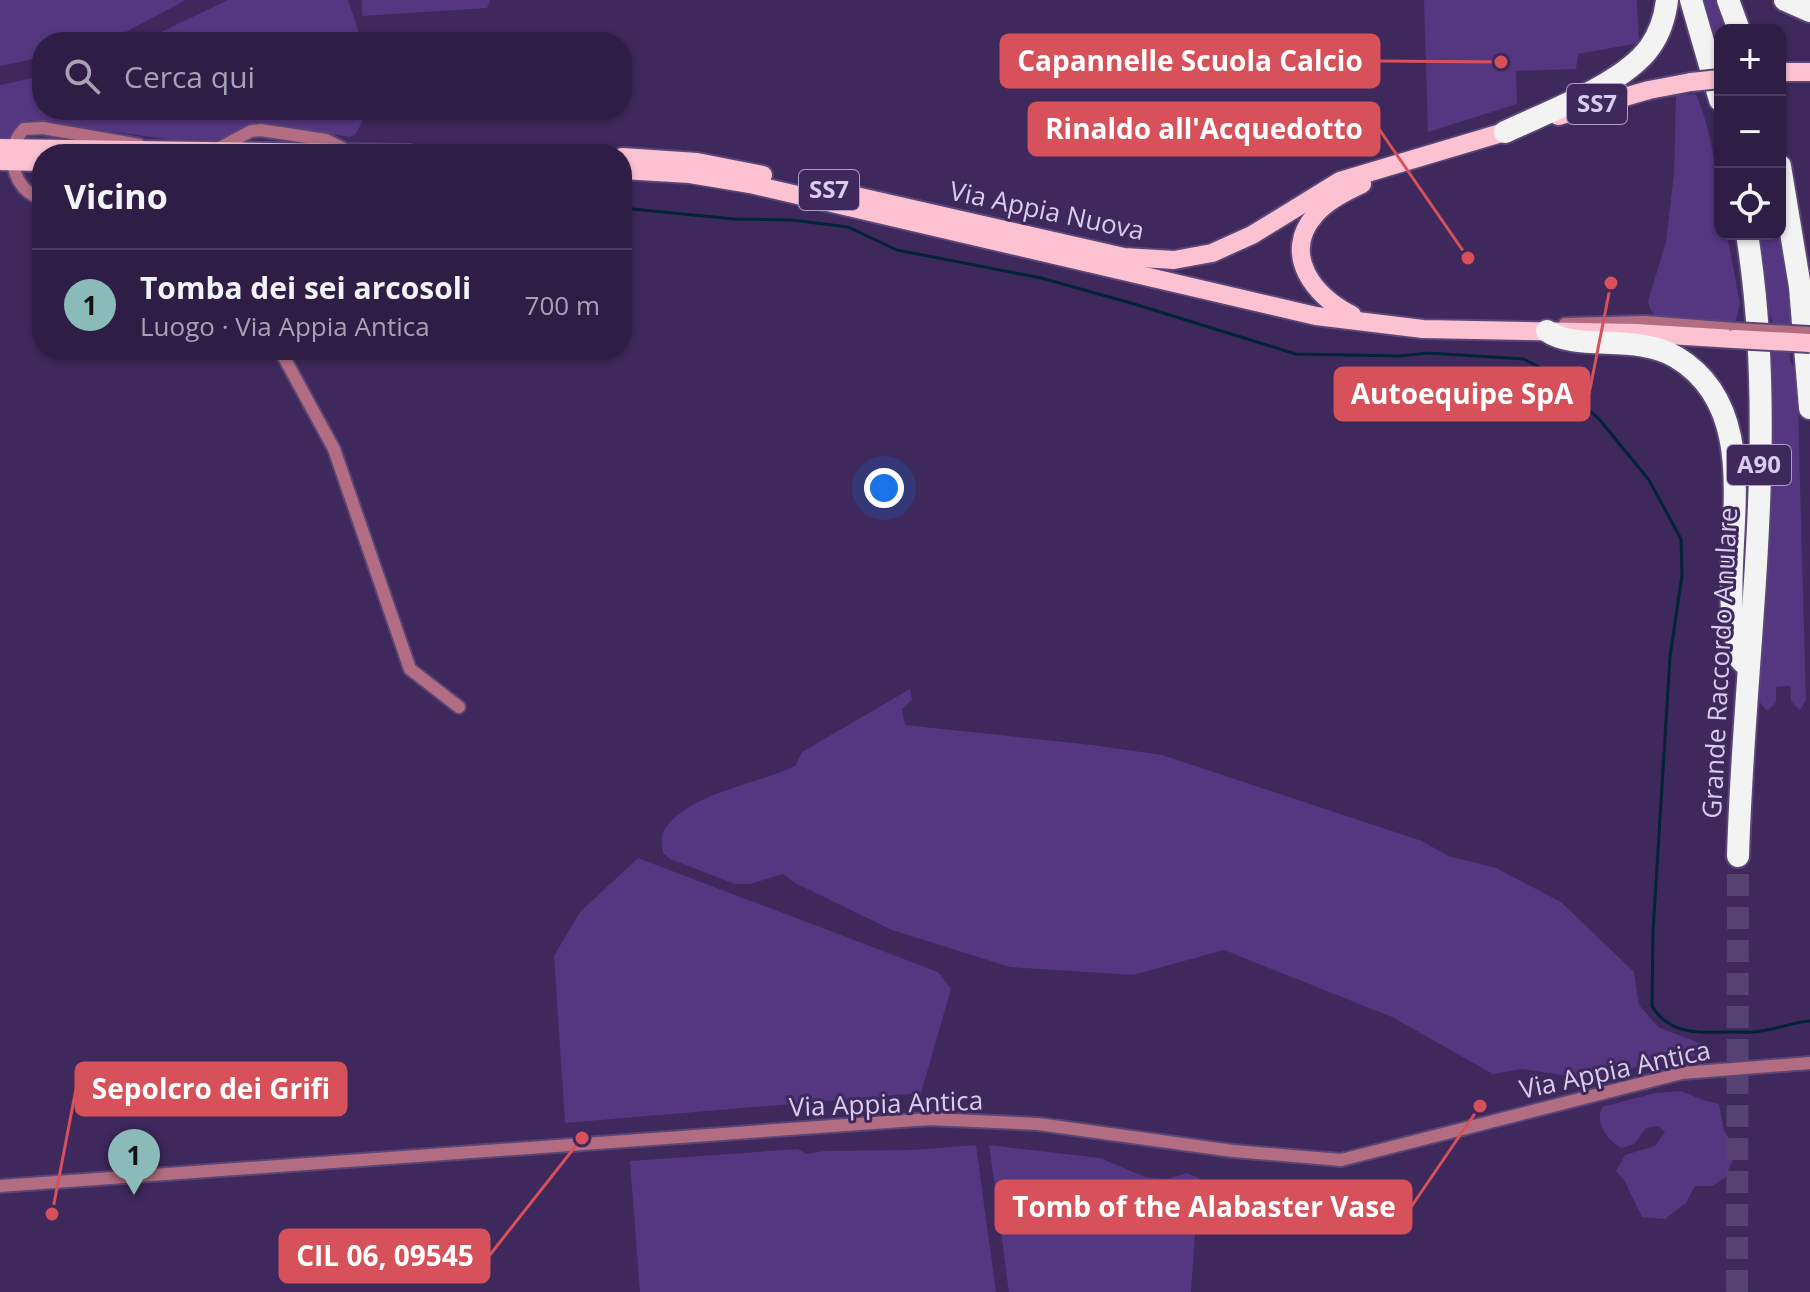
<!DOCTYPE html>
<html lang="it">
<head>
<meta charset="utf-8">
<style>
	body { margin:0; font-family:"Open Sans",sans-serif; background:#36274c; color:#f1f3f6 }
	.controls { position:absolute; right:24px; top:24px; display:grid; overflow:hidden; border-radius:16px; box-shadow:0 2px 6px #0004 }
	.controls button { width:72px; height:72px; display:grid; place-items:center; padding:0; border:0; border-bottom:2px solid #493c5e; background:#2e1e45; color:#f1f3f6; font:40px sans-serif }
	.you { position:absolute; left:884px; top:488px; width:28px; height:28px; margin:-20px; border:6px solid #fff; border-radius:50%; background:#1a73e8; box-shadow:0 0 0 12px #1a73e833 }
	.badge { display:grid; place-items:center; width:52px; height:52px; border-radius:50%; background:#8bbbb9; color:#111; font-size:26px; font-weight:700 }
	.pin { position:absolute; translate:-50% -66px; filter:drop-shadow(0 2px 4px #0008) }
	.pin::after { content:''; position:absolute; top:42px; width:28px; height:24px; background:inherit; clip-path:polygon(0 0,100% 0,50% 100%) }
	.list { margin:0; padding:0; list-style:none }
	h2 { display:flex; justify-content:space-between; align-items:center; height:104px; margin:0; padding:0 32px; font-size:34px }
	h2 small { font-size:26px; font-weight:400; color:#a7a2b3 }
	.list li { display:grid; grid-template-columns:52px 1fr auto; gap:24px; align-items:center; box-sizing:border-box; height:112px; padding:0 32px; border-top:2px solid #493c5e }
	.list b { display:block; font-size:30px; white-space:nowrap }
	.list p { margin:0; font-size:26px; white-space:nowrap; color:#a7a2b3 }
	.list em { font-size:26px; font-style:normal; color:#a7a2b3 }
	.icon { flex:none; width:44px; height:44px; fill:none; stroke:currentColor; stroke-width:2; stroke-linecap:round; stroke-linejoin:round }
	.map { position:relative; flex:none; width:1810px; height:1292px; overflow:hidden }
	.search { position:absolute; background:#2e1e45; box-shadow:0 2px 6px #0004; left:32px; top:32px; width:600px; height:88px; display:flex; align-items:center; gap:20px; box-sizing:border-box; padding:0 28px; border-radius:32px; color:#a7a2b3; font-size:30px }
	.panel { position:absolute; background:#2e1e45; box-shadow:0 2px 6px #0004; left:32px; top:144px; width:600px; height:216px; border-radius:32px }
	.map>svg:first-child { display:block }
	.green { fill:#553680 }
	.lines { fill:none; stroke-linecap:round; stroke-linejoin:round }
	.stream { stroke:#012439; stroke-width:3 }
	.motorway-tunnel { stroke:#554172; stroke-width:22; stroke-dasharray:22 11; stroke-linecap:butt }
	.minor-casing { stroke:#5a4676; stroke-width:16 }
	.primary-casing { stroke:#5a4676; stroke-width:22 }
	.motorway-casing { stroke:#5a4676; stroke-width:26 }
	.minor { stroke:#b26d82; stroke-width:12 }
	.primary { stroke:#fcc2d2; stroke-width:18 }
	.motorway { stroke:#f3f3f3; stroke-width:22 }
	.minor-bridge-casing { stroke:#5a4676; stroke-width:16; stroke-linecap:butt }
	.primary-bridge-casing { stroke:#5a4676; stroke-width:22; stroke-linecap:butt }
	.minor-bridge { stroke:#b26d82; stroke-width:12 }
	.primary-bridge { stroke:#fcc2d2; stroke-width:18 }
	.labels { text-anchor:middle; stroke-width:6; stroke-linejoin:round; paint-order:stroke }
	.shield { fill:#3e285c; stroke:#aa9cc2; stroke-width:2 }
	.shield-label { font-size:24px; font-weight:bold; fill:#d8cded }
	.street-label { font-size:26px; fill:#d8cded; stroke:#3e285c }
	.leader { fill:none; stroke:#d65159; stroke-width:3 }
	.callout-dot { fill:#d65159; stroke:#3e285c; stroke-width:3 }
	.callout { fill:#d65159; stroke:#d65159; stroke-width:3 }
	.callout-label { font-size:28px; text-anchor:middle; font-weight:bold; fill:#fff }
</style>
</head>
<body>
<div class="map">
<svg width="1810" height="1292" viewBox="0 0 1810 1292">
	<rect width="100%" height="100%" fill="#3e285c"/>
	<g class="green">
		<polygon points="0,0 186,0 107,42 42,42 42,57 0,66"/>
		<polygon points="228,0 348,0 362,42 140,42"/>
		<polygon points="362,0 490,0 487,8 362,16"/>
		<polygon points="1424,0 1637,0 1639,43 1578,54 1576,69 1516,71 1517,104 1428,132"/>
		<polygon points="1700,0 1715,0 1725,30 1720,30 1720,63"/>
		<polygon points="42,76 42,110 369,110 355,135 349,137 260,122 244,126 221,142 193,143 31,120 20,124 9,140 0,139 0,85"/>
		<path d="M1696 94C1714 137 1720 188 1720 234H1727L1740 304 1735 323 1665 320C1654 316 1650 312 1648 301L1666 242 1674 174 1676 95Z"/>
		<polygon points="1755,234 1779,234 1791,317 1790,361 1797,373 1806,700 1800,710 1791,701 1790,686 1776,687 1776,702 1767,711 1758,700 1756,689 1772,320 1766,303"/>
		<path d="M910 689 912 700 902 709 905 725 1092 745 1162 755 1422 841 1448 856 1496 868 1561 902 1634 972 1639 1005 1658 1027 1702 1044 1708 1053 1581 1078 1522 1069 1493 1074 1392 1017 1224 950 1133 975 1010 967 892 930 795 883 783 874 750 884H735L670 859 663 853C662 845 660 836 665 829 689 793 758 784 795 766L802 752Z"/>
		<polygon points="638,858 938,972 951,989 921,1093 565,1123 554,956 580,912"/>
		<path d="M1681 1091 1703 1100 1719 1104 1724 1131 1731 1141 1733 1160 1725 1178 1712 1186H1695L1686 1203 1665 1219 1642 1217 1624 1180 1616 1171 1625 1155 1655 1146 1665 1132 1658 1126 1646 1128 1634 1144 1621 1148C1607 1139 1595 1124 1602 1107L1655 1093Z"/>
		<polygon points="976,1145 996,1292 640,1292 630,1161 798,1149 806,1154 824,1151 912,1150"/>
		<polygon points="989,1145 1100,1158 1145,1177 1167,1179 1187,1173 1199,1178 1191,1292 1009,1292"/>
	</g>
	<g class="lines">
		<path class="stream" d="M622 208 734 219 792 220 848 227 897 250 1041 278 1131 303 1296 354 1399 356 1429 353 1524 359 1546 371 1599 419 1649 480 1681 539 1682 575 1670 657 1653 931 1652 1006C1669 1035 1700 1033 1730 1032 1740 1032 1751 1033 1761 1031 1778 1029 1793 1022 1810 1021"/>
		<polyline class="motorway-tunnel" points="1737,1292 1738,856"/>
		<defs>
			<g id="minor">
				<polyline points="216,150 251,131 261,130 326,140 350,152"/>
				<path d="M42 198C13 193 3 149 24 129L43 128 139 145"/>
				<polyline points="1565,324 1646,322 1735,329"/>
				<polyline points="280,350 334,449 410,669 459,707"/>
				<polyline points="0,1186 930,1119 1038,1124 1233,1151 1341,1160 1682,1073 1810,1063"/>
			</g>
			<g id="primary">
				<polyline points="1780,72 1810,72"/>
				<polyline points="1558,116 1649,90 1691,82"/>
				<polyline points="0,148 409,154"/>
				<polyline points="622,157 697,162 763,175"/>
				<polyline points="0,161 42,162"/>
				<polyline points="622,170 690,174 750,184 1316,316 1423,329 1636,333 1734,339"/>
				<polyline points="812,186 1124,257 1174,260 1212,253 1252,235 1340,181 1518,128"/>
				<path d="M1352 315C1314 297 1281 254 1315 215 1327 201 1345 192 1362 184"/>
			</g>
			<g id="motorway">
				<polyline points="1691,0 1720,100"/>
				<polyline points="1728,0 1739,30"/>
				<polyline points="1785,0 1810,11"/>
				<path d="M1505 132C1547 112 1624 84 1650 47 1660 33 1665 17 1667 0"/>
				<polyline points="1780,166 1800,287 1810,408"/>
				<path d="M1547 331C1577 352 1636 333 1676 357 1763 409 1726 528 1732 611 1733 627 1737 644 1740 659L1744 663"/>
				<path d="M1738 856C1744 649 1780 440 1747 234"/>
			</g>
		</defs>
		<use href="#minor" class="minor-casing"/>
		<use href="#primary" class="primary-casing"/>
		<use href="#motorway" class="motorway-casing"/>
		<use href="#minor" class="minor"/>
		<use href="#primary" class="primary"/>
		<use href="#motorway" class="motorway"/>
		<defs>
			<polyline id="minor-bridge" points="1735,329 1810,333"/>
			<g id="primary-bridge">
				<polyline points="1691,82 1720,79"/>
				<polyline points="1734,339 1810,343"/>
			</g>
		</defs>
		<use href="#minor-bridge" class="minor-bridge-casing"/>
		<use href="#primary-bridge" class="primary-bridge-casing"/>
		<use href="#minor-bridge" class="minor-bridge"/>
		<use href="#primary-bridge" class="primary-bridge"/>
	</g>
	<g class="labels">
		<g class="shield">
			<rect x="1567" y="84" width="60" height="40" rx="6"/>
			<rect x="799" y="170" width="60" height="40" rx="6"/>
			<rect x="1727" y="445" width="64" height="40" rx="6"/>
		</g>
		<g class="shield-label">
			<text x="1597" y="112">SS7</text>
			<text x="829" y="198">SS7</text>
			<text x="1759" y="473">A90</text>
		</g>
		<g class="street-label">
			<text transform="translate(1047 211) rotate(12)" y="9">Via Appia Nuova</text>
			<text transform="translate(1720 663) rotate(-87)" y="9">Grande Raccordo Anulare</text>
			<text transform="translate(1615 1070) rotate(-12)" y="9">Via Appia Antica</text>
			<text transform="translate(886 1104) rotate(-2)" y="9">Via Appia Antica</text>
		</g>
	</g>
	<path class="leader" d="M1501 62L1379 61M1468 258L1379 129M1611 283L1589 394M52 1214L76 1089M1480 1106L1411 1207M582 1138L489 1256"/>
	<g class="callout-dot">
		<circle cx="1501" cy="62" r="8"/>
		<circle cx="1468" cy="258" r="8"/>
		<circle cx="1611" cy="283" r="8"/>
		<circle cx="52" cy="1214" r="8"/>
		<circle cx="1480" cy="1106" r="8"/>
		<circle cx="582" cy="1138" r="8"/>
	</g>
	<g class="callout">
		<rect x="1001" y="35" width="378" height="52" rx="8"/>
		<rect x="1029" y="103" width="350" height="52" rx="8"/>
		<rect x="1335" y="368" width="254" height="52" rx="8"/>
		<rect x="76" y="1063" width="270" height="52" rx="8"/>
		<rect x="996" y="1181" width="415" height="52" rx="8"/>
		<rect x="280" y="1230" width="209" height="52" rx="8"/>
	</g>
	<g class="callout-label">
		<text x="1190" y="71">Capannelle Scuola Calcio</text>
		<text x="1204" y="139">Rinaldo all'Acquedotto</text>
		<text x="1462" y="404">Autoequipe SpA</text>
		<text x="211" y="1099">Sepolcro dei Grifi</text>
		<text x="1204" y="1217">Tomb of the Alabaster Vase</text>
		<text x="385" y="1266">CIL 06, 09545</text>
	</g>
</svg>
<div class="controls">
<button>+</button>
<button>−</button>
<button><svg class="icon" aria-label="locate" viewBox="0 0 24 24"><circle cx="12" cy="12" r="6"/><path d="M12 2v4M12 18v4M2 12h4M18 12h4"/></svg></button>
</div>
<div class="you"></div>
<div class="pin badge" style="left:134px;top:1195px">1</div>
<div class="search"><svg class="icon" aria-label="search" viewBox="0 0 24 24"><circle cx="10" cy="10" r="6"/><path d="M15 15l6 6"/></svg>Cerca qui</div>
<section class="panel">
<h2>Vicino<small></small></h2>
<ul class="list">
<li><span class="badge">1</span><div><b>Tomba dei sei arcosoli</b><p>Luogo · Via Appia Antica</p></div><em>700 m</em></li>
</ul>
</section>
</div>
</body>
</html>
